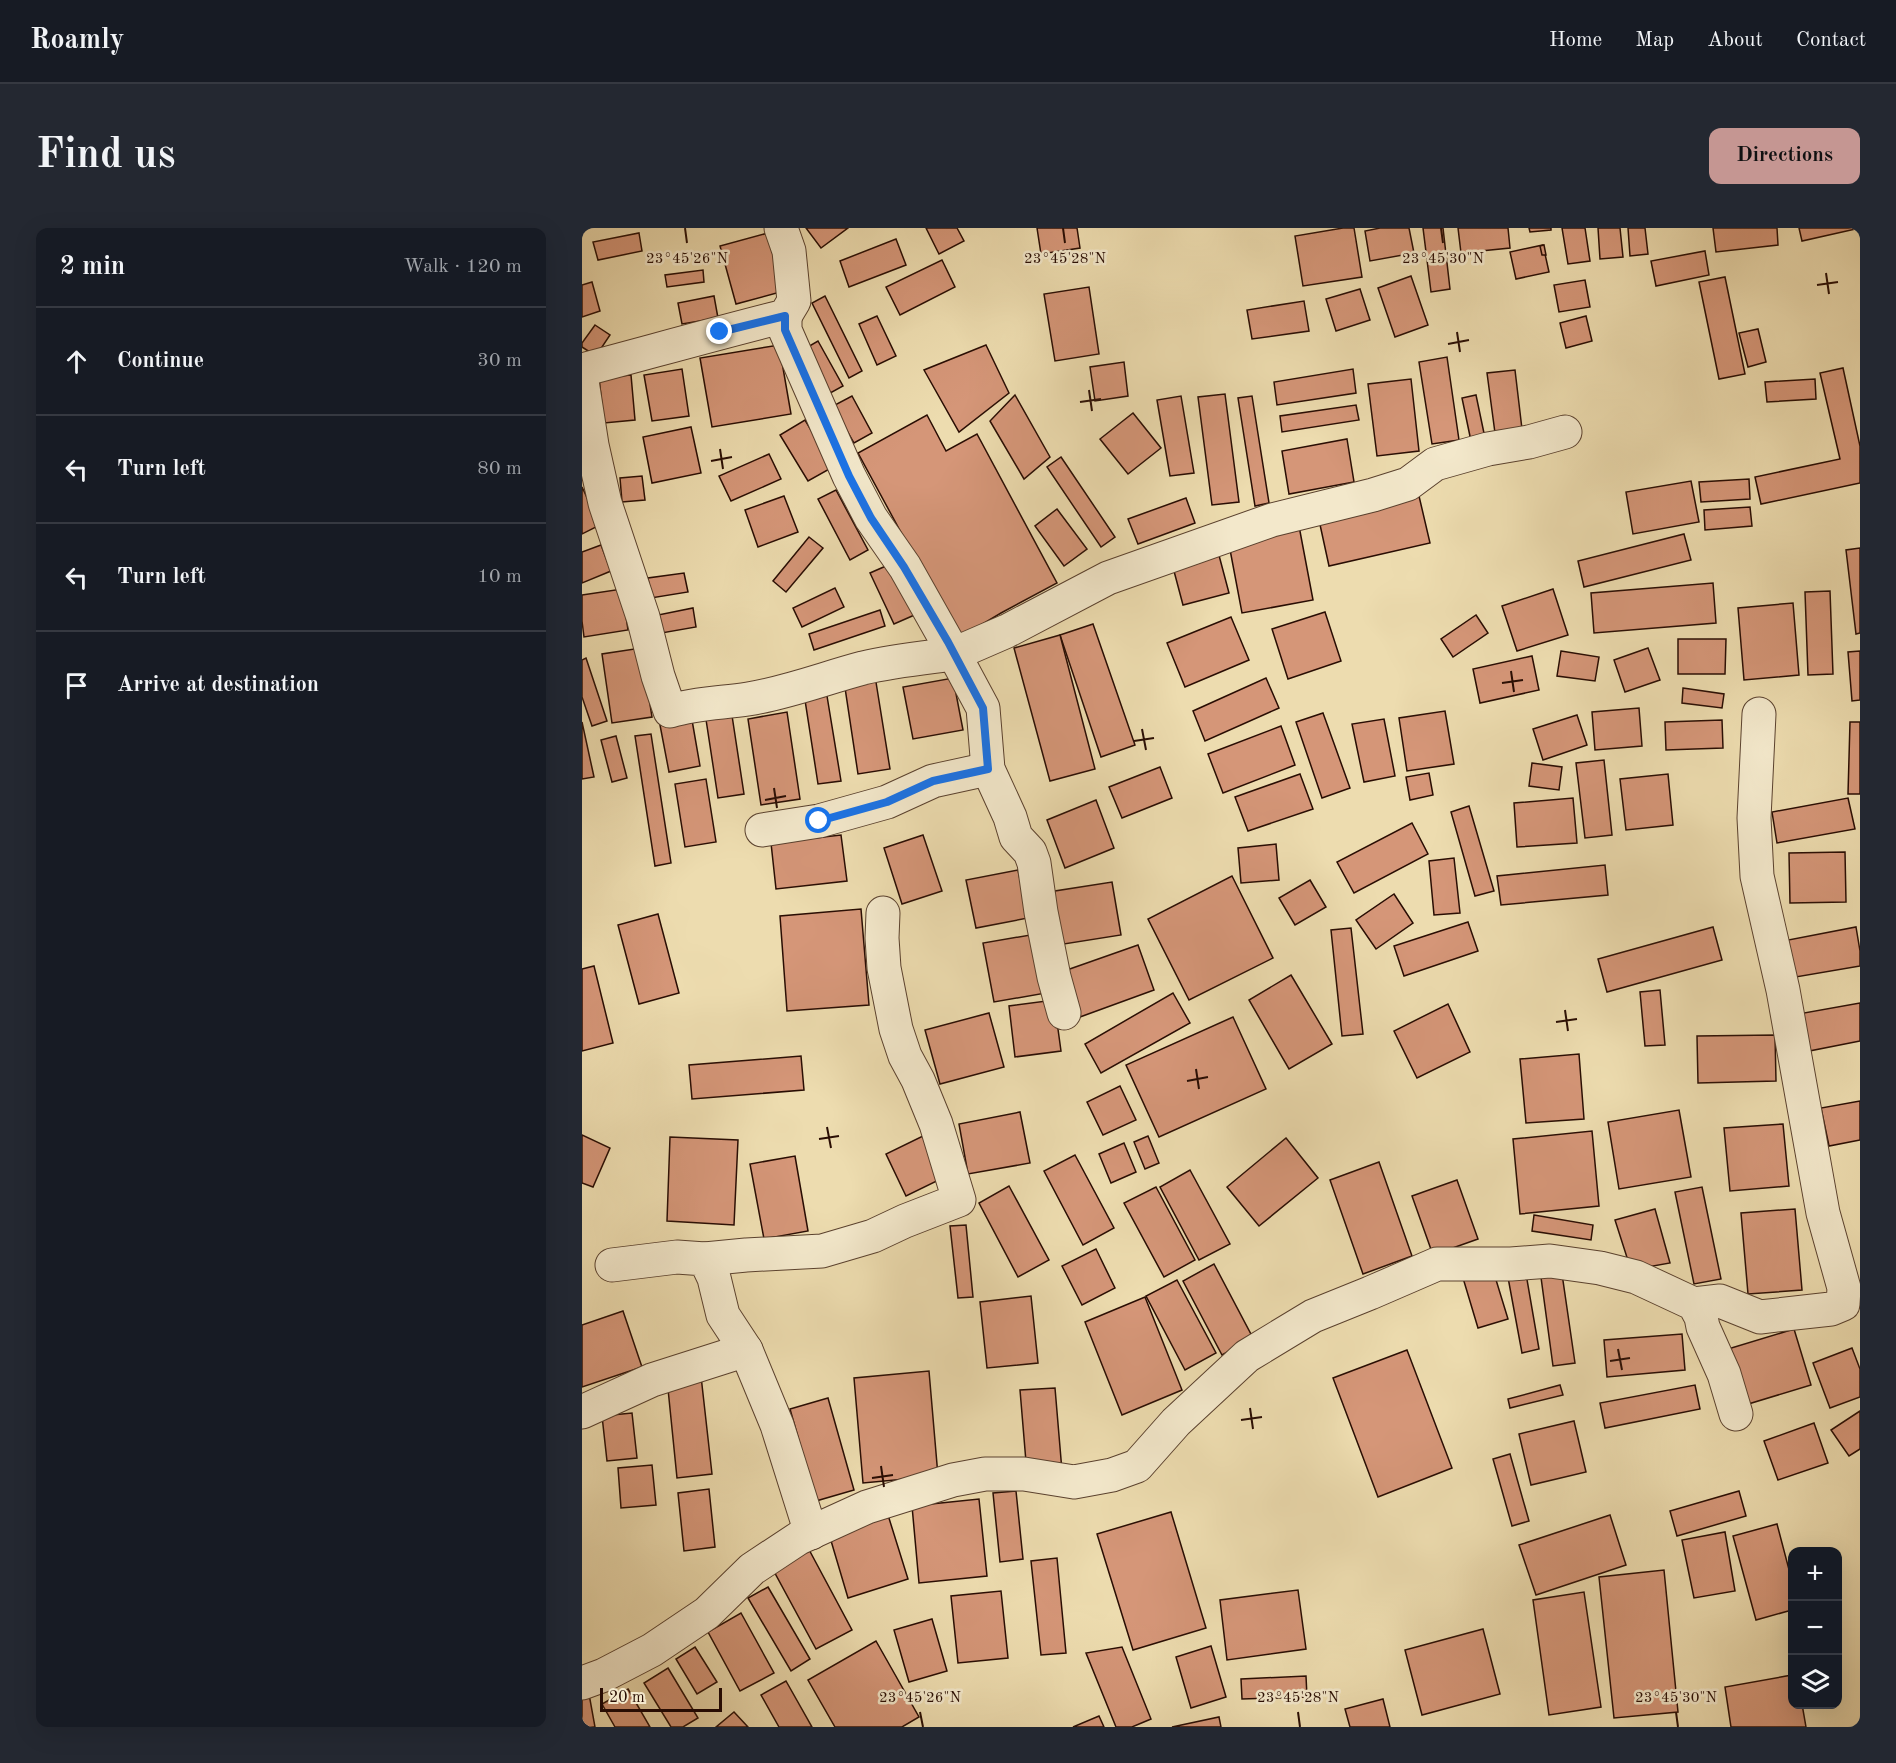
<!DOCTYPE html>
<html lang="en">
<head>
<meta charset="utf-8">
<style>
	body { margin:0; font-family:"Old Standard TT",serif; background:#242831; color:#f1f3f6 }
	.controls { position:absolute; right:18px; bottom:18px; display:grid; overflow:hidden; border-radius:12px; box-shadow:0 6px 24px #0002 }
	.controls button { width:54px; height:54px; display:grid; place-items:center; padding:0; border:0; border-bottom:2px solid #363941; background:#171b24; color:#f1f3f6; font:30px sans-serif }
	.scale { position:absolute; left:18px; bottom:15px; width:122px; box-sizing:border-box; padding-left:6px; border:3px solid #290d03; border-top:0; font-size:16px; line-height:21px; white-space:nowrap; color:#290d03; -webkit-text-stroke:4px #f3e8cb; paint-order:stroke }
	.stop { position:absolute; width:18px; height:18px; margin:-14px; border:4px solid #1a73e8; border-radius:50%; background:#fff }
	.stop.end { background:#1a73e8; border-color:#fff; box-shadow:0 2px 6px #0008 }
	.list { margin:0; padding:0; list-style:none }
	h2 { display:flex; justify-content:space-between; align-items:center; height:78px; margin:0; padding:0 24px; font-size:26px }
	h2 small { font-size:20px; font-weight:400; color:#9ea1a6 }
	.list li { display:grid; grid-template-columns:39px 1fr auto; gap:18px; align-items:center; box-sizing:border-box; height:108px; padding:0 24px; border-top:2px solid #363941 }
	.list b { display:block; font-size:22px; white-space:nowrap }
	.list em { font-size:20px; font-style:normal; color:#9ea1a6 }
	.icon { flex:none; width:33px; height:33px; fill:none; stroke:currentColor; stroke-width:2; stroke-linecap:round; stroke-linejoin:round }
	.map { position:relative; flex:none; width:1278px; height:1499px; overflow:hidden; border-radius:12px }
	header { display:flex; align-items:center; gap:36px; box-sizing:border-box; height:84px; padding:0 30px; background:#171b24; border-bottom:2px solid #363941 }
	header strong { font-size:28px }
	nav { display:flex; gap:33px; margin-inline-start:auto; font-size:21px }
	.intro { display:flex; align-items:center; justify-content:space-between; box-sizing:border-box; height:144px; padding:0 36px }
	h1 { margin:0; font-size:42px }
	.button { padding:15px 27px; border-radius:12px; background:#c59692; color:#111; font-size:21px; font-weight:700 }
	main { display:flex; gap:36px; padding:0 36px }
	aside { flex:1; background:#171b24; border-radius:12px; box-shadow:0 6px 24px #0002 }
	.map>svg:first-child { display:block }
	.building { fill:#d59678; stroke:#290d03; stroke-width:1.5 }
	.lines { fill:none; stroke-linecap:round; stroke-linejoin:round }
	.minor-casing { stroke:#5a412e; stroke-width:35 }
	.minor { stroke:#f3e8cb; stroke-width:33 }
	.route { stroke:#1a73e8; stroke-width:8 }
	.ticks { fill:none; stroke:#290d03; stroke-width:2 }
	.ticks-label { font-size:15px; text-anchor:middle; fill:#290d03; stroke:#f3e8cb; stroke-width:5; stroke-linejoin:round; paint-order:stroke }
</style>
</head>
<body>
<header>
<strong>Roamly</strong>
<nav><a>Home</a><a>Map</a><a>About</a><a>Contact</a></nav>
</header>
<div class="intro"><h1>Find us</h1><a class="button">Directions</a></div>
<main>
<aside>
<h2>2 min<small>Walk · 120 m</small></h2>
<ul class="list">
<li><svg class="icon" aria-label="ahead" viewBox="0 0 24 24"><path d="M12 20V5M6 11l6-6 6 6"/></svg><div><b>Continue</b></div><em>30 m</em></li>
<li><svg class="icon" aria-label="left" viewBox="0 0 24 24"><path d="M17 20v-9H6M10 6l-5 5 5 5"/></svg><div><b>Turn left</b></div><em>80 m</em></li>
<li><svg class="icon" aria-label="left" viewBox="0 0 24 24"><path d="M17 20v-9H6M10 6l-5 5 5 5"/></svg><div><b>Turn left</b></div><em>10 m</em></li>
<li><svg class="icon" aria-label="arrive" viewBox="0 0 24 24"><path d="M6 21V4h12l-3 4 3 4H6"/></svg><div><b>Arrive at destination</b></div></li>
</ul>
</aside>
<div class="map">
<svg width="1278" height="1499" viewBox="0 0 1278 1499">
	<rect width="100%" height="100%" fill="#eddcaf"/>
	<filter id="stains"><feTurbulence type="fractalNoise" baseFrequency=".00333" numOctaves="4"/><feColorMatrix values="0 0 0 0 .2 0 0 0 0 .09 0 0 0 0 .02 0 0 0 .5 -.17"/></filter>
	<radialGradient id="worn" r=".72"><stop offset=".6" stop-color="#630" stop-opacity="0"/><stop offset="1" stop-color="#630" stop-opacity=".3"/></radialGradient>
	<g class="building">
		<polygon points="224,0 266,0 239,20"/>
		<polygon points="344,0 375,0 382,13 357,26"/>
		<polygon points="455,0 495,0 498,20 459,26"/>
		<polygon points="761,0 772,0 780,49 721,58 713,8"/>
		<polygon points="798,0 827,0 832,25 788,33 783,3"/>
		<polygon points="841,0 861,0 868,61 849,64"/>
		<polygon points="876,0 926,0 928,20 879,25"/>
		<polygon points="947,0 969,0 969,2 948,4"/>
		<polygon points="980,0 1003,0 1008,33 986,36"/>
		<polygon points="1016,0 1038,0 1041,29 1018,31"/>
		<polygon points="1046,0 1063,0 1066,26 1048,28"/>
		<polygon points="1131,0 1195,0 1196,17 1134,24"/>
		<polygon points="1217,0 1278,0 1220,13"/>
		<polygon points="57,5 60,23 16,32 11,14"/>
		<polygon points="186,5 202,63 154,76 138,18"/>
		<polygon points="314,11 324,37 267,59 258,33"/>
		<polygon points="961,17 967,44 934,51 928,24"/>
		<polygon points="962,17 964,27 960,27 958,18"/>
		<polygon points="1123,23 1127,47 1074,58 1069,33"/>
		<polygon points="360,32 373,59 318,87 304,59"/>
		<polygon points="121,42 122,54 85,59 83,47"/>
		<polygon points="829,48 846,97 813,109 796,60"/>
		<polygon points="1143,49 1163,146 1137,151 1117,54"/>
		<polygon points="1003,52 1008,79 977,84 972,57"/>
		<polygon points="10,54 18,83 0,89 0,57"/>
		<polygon points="507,59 517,126 473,133 462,66"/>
		<polygon points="778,61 788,92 754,103 744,71"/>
		<polygon points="132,68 136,90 100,96 96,75"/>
		<polygon points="243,68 280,143 267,150 230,75"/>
		<polygon points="722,73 727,103 670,111 665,82"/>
		<polygon points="295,88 314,128 295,137 277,96"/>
		<polygon points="1004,88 1010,113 984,120 978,95"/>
		<polygon points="13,97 28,107 14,128 0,119 0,115"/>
		<polygon points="1176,101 1184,134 1166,139 1157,105"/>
		<polygon points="236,113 261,158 241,169 217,124"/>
		<polygon points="197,117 209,186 130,199 118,130"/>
		<polygon points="404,117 427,165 377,204 342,142"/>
		<polygon points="865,129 877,212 850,216 837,134"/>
		<polygon points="542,134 546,168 513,173 508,139"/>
		<polygon points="1261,140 1278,218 1278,255 1179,276 1173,249 1258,231 1238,145"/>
		<polygon points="100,141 107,188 70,193 62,147"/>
		<polygon points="771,141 774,165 695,177 692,154"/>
		<polygon points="933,142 940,201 913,205 905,145"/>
		<polygon points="49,147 53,192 22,195 17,150"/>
		<polygon points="829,151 837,223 795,228 786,156"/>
		<polygon points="1233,151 1234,171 1185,174 1183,154"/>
		<polygon points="643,166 657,274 630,277 616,169"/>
		<polygon points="433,167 468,229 442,251 408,193"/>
		<polygon points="894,167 903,210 889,213 880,170"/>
		<polygon points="270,168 290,205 272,215 251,178"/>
		<polygon points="599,168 612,245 588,248 575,172"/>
		<polygon points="670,168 687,275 673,278 656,170"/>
		<polygon points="774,177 777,192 700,204 698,188"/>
		<polygon points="551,185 579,220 546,246 518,211"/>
		<polygon points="345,187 364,223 395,206 475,355 419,385 379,409 335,334 276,225"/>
		<polygon points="223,192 251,239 226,253 198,207"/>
		<polygon points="109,199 119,245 70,255 61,209"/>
		<polygon points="765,211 772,254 707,266 700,223"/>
		<polygon points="187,226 199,251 149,273 137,248"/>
		<polygon points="479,229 533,309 519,319 465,239"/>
		<polygon points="60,248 63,272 40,274 38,250"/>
		<polygon points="1167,251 1168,271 1119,274 1117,254"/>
		<polygon points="1109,253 1117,294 1051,306 1044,264"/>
		<polygon points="0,259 18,297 0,306"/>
		<polygon points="254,262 286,322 268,332 236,271"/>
		<polygon points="202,268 216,304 176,319 163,282"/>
		<polygon points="837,268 848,315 747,338 737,292"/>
		<polygon points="604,270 613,295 556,316 546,291"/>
		<polygon points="1168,279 1170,298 1123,302 1122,282"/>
		<polygon points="475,281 505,321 482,338 453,298"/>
		<polygon points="717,298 731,372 660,385 646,311"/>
		<polygon points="1102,306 1109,332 1002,359 996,333"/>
		<polygon points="227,309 241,320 204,364 191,353"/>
		<polygon points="634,316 647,365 601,377 588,328"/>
		<polygon points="19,317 29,343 0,355 0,324"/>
		<polygon points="1278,320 1278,405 1274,406 1264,322"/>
		<polygon points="313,334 337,385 312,396 288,345"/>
		<polygon points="102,345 106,364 69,370 66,350"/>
		<polygon points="1131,355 1134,395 1012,405 1009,365"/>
		<polygon points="253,360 262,379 220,399 211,380"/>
		<polygon points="40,361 46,402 2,409 0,393 0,367"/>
		<polygon points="971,361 986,407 935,423 920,378"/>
		<polygon points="1248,363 1251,446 1226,447 1223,364"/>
		<polygon points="1211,375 1217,447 1162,452 1156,380"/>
		<polygon points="111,380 114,399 74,406 71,388"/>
		<polygon points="298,382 303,398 232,422 227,406"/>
		<polygon points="743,384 759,433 706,451 690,401"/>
		<polygon points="894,387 906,405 871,429 859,411"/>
		<polygon points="649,389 667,432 603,459 585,415"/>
		<polygon points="511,396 553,517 519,529 478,407"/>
		<polygon points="478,407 513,541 468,553 432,420"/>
		<polygon points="1096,411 1144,411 1143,446 1096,446"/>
		<polygon points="59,420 70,489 30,495 20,426"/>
		<polygon points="1066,420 1078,452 1043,464 1032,432"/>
		<polygon points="979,423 1017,429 1013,453 975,448"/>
		<polygon points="1278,423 1278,472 1270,473 1266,424"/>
		<polygon points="950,428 957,462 898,475 891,441"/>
		<polygon points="4,430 25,493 10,498 0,469 0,432"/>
		<polygon points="293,448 308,541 276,546 262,453"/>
		<polygon points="371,450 381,502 331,511 321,459"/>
		<polygon points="684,450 697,480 623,513 611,483"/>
		<polygon points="1101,460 1142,466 1140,480 1100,475"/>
		<polygon points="245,468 259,553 236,556 223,472"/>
		<polygon points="1057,480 1060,518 1013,522 1010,484"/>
		<polygon points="149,481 162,566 136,570 123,485"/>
		<polygon points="863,483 872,536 825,543 817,490"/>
		<polygon points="205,484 218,571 179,577 166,491"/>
		<polygon points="741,485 768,560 740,570 714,494"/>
		<polygon points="995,487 1005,517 961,532 951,501"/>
		<polygon points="802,491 813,548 782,554 770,496"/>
		<polygon points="110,492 118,538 87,544 78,497"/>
		<polygon points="1140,492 1141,520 1084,522 1083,494"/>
		<polygon points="0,494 12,549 0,551"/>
		<polygon points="1268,494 1278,494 1278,566 1266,566"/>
		<polygon points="699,498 713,537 641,565 626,526"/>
		<polygon points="69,506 89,635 73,638 53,508"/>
		<polygon points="34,508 45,550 30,554 19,512"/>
		<polygon points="1022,532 1030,607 1003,610 994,535"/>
		<polygon points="950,535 980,539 977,562 947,558"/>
		<polygon points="578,539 590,570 540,590 527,559"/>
		<polygon points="847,545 851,567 828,572 824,549"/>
		<polygon points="718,546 731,581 666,603 653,569"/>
		<polygon points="1086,546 1091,597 1044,602 1038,551"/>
		<polygon points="124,551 134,614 103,619 93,556"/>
		<polygon points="991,570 995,615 935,619 932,575"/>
		<polygon points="1266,570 1273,601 1195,615 1190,584"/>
		<polygon points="514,572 532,620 483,640 465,592"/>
		<polygon points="887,578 912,663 893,668 869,584"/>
		<polygon points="830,595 846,626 772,665 755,634"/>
		<polygon points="259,607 265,653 194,661 189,615"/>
		<polygon points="341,607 360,663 320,676 302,620"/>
		<polygon points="694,616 697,652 659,655 656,620"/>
		<polygon points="1263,624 1264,674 1208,675 1207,625"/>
		<polygon points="872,630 878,685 852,687 847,633"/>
		<polygon points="1023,637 1026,667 919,677 915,648"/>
		<polygon points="436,642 446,690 394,700 384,652"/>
		<polygon points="650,648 691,730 607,772 566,691"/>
		<polygon points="728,652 744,679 713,697 697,670"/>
		<polygon points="530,654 539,707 482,716 473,680 473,663"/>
		<polygon points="812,666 831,695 794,721 774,692"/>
		<polygon points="279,681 287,777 205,783 198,688"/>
		<polygon points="76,686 97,765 57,776 36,697"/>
		<polygon points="886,694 896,723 822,748 812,718"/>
		<polygon points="1131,699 1140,732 1025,764 1016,731"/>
		<polygon points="1274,699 1278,723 1278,738 1208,750 1201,713"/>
		<polygon points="769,700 781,806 760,808 749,702"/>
		<polygon points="454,706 464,765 412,774 401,715"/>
		<polygon points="556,717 572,762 498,789 482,743"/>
		<polygon points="12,738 31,815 0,823 0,741"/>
		<polygon points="709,747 750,816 707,841 667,772"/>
		<polygon points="1078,762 1083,817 1063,818 1058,764"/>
		<polygon points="591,765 608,795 519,845 503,816"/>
		<polygon points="472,772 479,823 433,829 427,778"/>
		<polygon points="1278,775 1278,813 1212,826 1205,788"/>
		<polygon points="866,776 888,824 835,850 812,803"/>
		<polygon points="407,785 422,839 358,856 343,802"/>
		<polygon points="651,789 684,861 577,909 544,837"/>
		<polygon points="1193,807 1194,853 1116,855 1115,808"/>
		<polygon points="997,826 1002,891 944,895 938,831"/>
		<polygon points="219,828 222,862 110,871 107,837"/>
		<polygon points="538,858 554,892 521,907 505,874"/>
		<polygon points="1278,873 1278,912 1247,918 1239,880"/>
		<polygon points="1097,882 1109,949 1037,961 1026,894"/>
		<polygon points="438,884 448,935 386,946 377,896"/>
		<polygon points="1201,896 1207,958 1148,963 1142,900"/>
		<polygon points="1010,903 1017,978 938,986 931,911"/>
		<polygon points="0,907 28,920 11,959 0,955"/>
		<polygon points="343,907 363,949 324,968 304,926"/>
		<polygon points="566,908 577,935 563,941 552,914"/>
		<polygon points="88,909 156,912 152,997 85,993"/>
		<polygon points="704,910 736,950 677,998 645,959"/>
		<polygon points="542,915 554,944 529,955 517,926"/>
		<polygon points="493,927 532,1000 501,1017 462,943"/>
		<polygon points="213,928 226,1003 182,1011 168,936"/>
		<polygon points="797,934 830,1028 781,1046 748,952"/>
		<polygon points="608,942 648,1016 617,1032 578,959"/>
		<polygon points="875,952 896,1011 851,1027 830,968"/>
		<polygon points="427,958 467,1032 436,1049 397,975"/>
		<polygon points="574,959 613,1032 582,1049 542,975"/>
		<polygon points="1120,959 1139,1051 1112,1056 1093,964"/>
		<polygon points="1073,981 1088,1035 1049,1042 1033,992"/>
		<polygon points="1213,981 1220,1062 1166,1066 1159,985"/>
		<polygon points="952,987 1011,997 1009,1012 950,1003"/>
		<polygon points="384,997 391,1069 376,1070 368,998"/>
		<polygon points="514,1021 533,1060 500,1077 480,1038"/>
		<polygon points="632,1036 671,1110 640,1127 601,1053"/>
		<polygon points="979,1039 993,1135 971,1138 958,1042"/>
		<polygon points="943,1040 957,1121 940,1125 925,1044"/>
		<polygon points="911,1042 926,1091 896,1100 881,1050"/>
		<polygon points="595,1052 634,1125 603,1142 564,1068"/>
		<polygon points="449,1068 456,1135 405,1140 398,1074"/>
		<polygon points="563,1069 600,1162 540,1187 503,1094"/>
		<polygon points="41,1083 60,1139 0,1159 0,1097"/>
		<polygon points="1212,1101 1229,1157 1163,1177 1146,1121"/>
		<polygon points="1100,1106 1103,1142 1025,1149 1022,1112"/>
		<polygon points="1270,1120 1278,1141 1278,1169 1248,1180 1231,1135"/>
		<polygon points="825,1122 870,1240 796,1269 751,1150"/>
		<polygon points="347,1143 356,1248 281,1255 272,1150"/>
		<polygon points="119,1148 130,1246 95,1250 85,1151"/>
		<polygon points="978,1157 981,1167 928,1180 926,1171"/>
		<polygon points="1113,1157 1118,1181 1023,1200 1018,1175"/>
		<polygon points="473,1160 480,1243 445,1246 438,1162"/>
		<polygon points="246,1170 272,1262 234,1273 208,1181"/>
		<polygon points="1278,1183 1278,1221 1267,1228 1249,1202"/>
		<polygon points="50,1185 55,1230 25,1233 20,1188"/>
		<polygon points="992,1193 1004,1244 949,1257 937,1206"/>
		<polygon points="1232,1195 1246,1235 1196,1252 1182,1213"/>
		<polygon points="928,1226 947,1293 930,1298 911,1231"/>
		<polygon points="70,1237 74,1277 39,1280 36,1240"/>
		<polygon points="127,1261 133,1319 102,1323 96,1265"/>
		<polygon points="434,1263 441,1331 418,1334 411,1265"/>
		<polygon points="1157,1263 1164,1288 1095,1308 1088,1283"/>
		<polygon points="397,1271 405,1348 337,1355 330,1278"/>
		<polygon points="589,1284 624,1400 551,1422 515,1306"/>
		<polygon points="306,1287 326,1351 266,1370 247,1306"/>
		<polygon points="1028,1287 1044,1337 954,1367 937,1317"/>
		<polygon points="1195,1296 1210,1353 1210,1382 1174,1392 1151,1308"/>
		<polygon points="1143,1304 1153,1363 1112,1370 1100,1312"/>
		<polygon points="224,1316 270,1402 234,1421 188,1336"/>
		<polygon points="475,1330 484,1425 459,1427 449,1333"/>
		<polygon points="1082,1342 1096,1484 1032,1490 1017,1349"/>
		<polygon points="186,1359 228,1431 209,1443 166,1370"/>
		<polygon points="716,1362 724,1421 645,1432 638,1372"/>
		<polygon points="419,1363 426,1430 376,1435 369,1368"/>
		<polygon points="1002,1364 1019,1479 967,1487 951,1372"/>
		<polygon points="159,1385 192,1445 158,1463 126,1404"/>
		<polygon points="350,1391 365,1443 327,1454 312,1402"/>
		<polygon points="901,1401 918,1466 840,1487 823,1422"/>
		<polygon points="294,1413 337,1489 320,1499 253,1499 226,1452"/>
		<polygon points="629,1418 644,1469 609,1480 594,1429"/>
		<polygon points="113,1419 135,1454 115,1466 94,1431"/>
		<polygon points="540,1419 569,1491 550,1499 534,1499 504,1425"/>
		<polygon points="86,1440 116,1490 101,1499 89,1499 62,1455"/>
		<polygon points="1210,1447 1210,1476 1220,1476 1224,1499 1149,1499 1143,1459"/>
		<polygon points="724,1448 725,1469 660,1471 659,1451"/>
		<polygon points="204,1453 230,1499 197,1499 179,1467"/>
		<polygon points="46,1461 68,1499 33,1499 20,1476"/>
		<polygon points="7,1466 13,1499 0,1499 0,1468"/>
		<polygon points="801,1471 808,1499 768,1499 763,1481"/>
		<polygon points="152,1484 166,1499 134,1499"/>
		<polygon points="517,1488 522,1499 491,1499"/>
		<polygon points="637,1489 639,1499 590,1499"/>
	</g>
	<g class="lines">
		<defs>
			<g id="minor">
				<polyline points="203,88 203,102 267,248 289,290 323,339 372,426 425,403 526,350 690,292 791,267 826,256 853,236 906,221 947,214 983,204"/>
				<path d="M0 142C68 124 135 105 203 88L212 73 207 23 199 0"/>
				<path d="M0 153 10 217 23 275 61 389 76 448 88 483C114 475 140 475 166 471 205 465 243 450 281 440 311 433 342 430 372 426L401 480 406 541 428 589 434 609 448 624 452 635 459 684 472 749 482 785"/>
				<polyline points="180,602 237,593 305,574 351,553 406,541"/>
				<polyline points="123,1031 164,1027 240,1023 291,1008 323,993 377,972 354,896 336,852 323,828 314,801 302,740 300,710 301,685"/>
				<polyline points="30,1037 95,1029 123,1031 132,1050 141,1087 164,1122"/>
				<polyline points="1112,1076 1138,1073 1178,1089 1249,1081 1261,1076 1262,1060 1241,985 1201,762 1175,648 1172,590 1177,486"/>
				<polyline points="0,1184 70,1152 164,1122 195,1197 229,1305"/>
				<polyline points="0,1455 22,1447 70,1422 125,1385 170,1341 217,1310 285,1279 371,1252 403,1246 442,1246 492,1254 530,1247 555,1238 594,1194 665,1128 731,1088 788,1065 855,1036 929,1036 968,1033 1018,1040 1054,1049 1112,1076 1119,1089 1121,1099 1142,1146 1154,1186"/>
			</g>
		</defs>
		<use href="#minor" class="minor-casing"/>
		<use href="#minor" class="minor"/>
	</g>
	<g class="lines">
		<polyline class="route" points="138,104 203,88 203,102 267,248 289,290 322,339 366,414 401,480 406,541 351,553 305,574 237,593"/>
	</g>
	<path class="ticks" d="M103 0 105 15M481 0 483 15M859 0 861 15M1244 45 1247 66M1235 57 1256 54M875 104 878 124M866 116 887 112M507 162 510 183M498 174 519 171M138 221 141 241M129 233 150 229M929 443 932 464M920 455 941 452M560 501 564 522M552 513 572 510M192 560 195 580M183 572 204 568M983 782 986 803M974 794 995 791M614 841 617 861M605 853 626 849M245 899 249 920M237 911 257 908M1036 1121 1040 1142M1028 1133 1048 1130M668 1180 671 1201M659 1192 680 1189M299 1238 302 1259M290 1250 311 1247M338 1484 341 1499M716 1484 718 1499M1094 1484 1096 1499"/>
	<g class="ticks-label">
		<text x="105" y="35">23°45'26"N</text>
		<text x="483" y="35">23°45'28"N</text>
		<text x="861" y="35">23°45'30"N</text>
		<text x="338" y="1474">23°45'26"N</text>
		<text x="716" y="1474">23°45'28"N</text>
		<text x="1094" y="1474">23°45'30"N</text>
	</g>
	<rect width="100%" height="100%" filter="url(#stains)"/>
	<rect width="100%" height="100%" fill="url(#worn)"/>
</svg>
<div class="controls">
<button>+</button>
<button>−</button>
<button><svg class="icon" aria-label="layers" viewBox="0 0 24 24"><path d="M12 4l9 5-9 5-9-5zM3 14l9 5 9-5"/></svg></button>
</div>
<div class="scale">20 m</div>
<div class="stop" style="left:237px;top:593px"></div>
<div class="stop end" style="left:138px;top:104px"></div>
</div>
</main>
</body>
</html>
